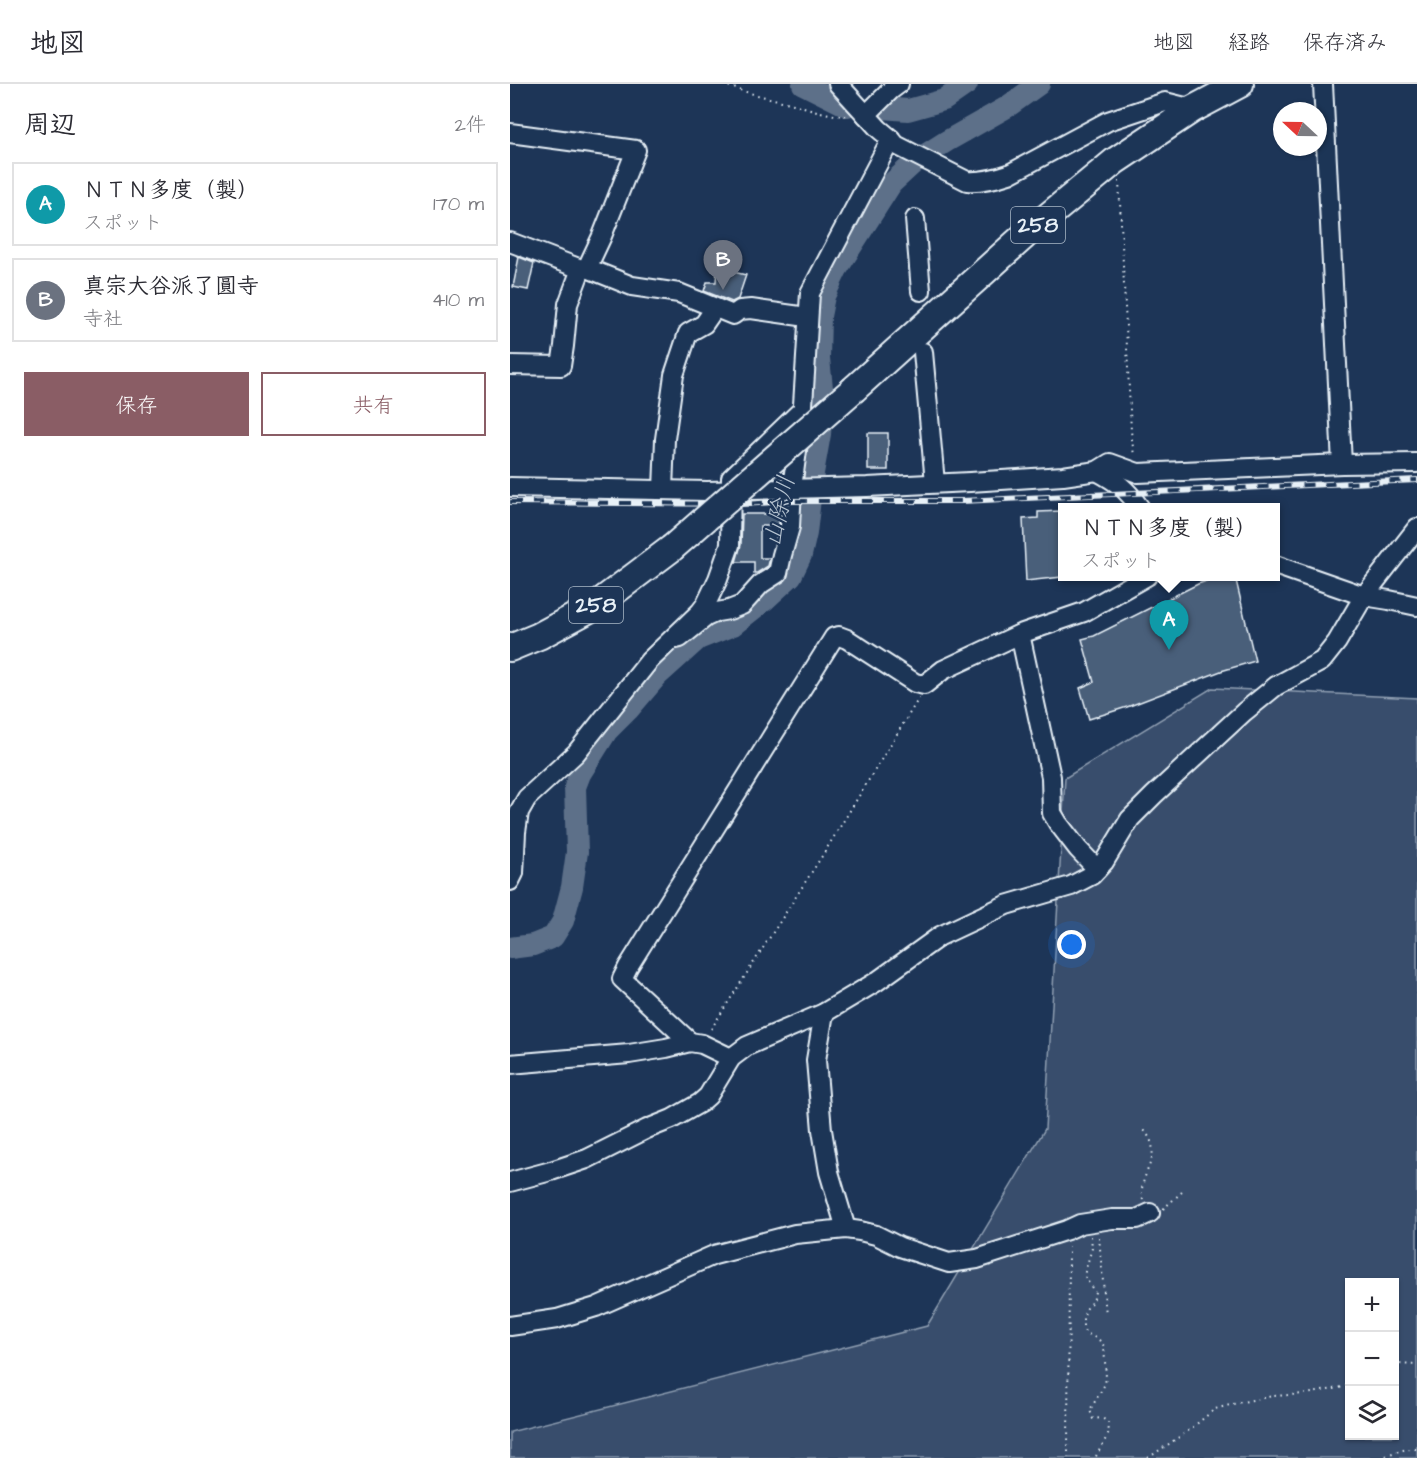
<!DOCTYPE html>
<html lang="ja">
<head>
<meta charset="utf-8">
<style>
	body { margin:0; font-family:"Architects Daughter","Klee One",sans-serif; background:#f2f2f3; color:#2b2b33 }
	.controls { position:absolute; right:18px; bottom:18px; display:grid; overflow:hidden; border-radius:0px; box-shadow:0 2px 4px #0004 }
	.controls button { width:54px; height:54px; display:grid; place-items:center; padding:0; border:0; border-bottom:2px solid #e1e1e2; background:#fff; color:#2b2b33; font:30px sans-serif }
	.compass { position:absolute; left:763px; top:18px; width:54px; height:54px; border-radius:50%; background:#fff; box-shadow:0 2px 4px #0004; rotate:292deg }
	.you { position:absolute; left:562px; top:861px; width:21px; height:21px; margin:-15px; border:4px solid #fff; border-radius:50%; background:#1a73e8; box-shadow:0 0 0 9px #1a73e833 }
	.badge { display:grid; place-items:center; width:39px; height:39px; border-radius:50%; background:#8a5d65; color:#fff; font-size:20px; font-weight:700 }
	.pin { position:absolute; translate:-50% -50px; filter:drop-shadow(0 2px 3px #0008) }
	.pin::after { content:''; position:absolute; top:32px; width:21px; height:18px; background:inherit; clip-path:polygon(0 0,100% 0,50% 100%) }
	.popup { position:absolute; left:548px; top:419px; width:222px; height:78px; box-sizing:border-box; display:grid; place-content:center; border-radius:0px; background:#fff; filter:drop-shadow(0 2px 4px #0005); font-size:20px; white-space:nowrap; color:#7c7c81 }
	.popup b { font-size:22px; color:#2b2b33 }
	.popup::after { content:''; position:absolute; left:50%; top:100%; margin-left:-12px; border:12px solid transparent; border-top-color:#fff }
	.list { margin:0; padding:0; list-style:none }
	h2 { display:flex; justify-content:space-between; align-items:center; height:78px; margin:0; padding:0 24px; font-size:26px }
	h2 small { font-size:20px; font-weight:400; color:#7c7c81 }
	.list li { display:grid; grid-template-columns:39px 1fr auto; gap:18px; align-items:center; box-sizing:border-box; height:84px; margin:0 12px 12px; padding:0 12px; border:2px solid #e1e1e2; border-radius:0px }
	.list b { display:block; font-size:22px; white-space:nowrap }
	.list p { margin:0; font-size:20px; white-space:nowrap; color:#7c7c81 }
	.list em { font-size:20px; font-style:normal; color:#7c7c81 }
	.actions { display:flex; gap:12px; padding:18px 24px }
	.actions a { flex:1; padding:14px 0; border:2px solid #8a5d65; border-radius:0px; text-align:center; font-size:21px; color:#8a5d65 }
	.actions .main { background:#8a5d65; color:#fff }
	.icon { flex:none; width:33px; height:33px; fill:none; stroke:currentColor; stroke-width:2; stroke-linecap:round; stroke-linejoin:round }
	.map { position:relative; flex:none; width:907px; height:1374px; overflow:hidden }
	header { display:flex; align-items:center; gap:36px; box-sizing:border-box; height:84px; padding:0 30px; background:#fff; border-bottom:2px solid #e1e1e2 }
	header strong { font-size:28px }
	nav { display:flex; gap:33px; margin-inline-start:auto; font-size:21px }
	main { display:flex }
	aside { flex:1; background:#fff }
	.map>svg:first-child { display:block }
	.green { fill:#374d6c; stroke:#909fb2; stroke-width:1.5; fill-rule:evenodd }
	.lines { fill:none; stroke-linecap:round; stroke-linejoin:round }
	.river { stroke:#5d7089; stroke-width:22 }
	.building { fill:#495e7a; stroke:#e8f1f8; stroke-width:1.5 }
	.minor-casing { stroke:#e8f1f8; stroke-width:22 }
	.highway-casing { stroke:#e8f1f8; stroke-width:30 }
	.path { stroke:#e8f1f8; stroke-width:2; stroke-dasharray:1.5 4.5; stroke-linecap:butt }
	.minor { stroke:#1d3557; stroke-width:18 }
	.highway { stroke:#1d3557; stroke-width:26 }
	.rail-casing { stroke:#e8f1f8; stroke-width:6 }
	.rail { stroke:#1d3557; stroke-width:4; stroke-dasharray:11; stroke-linecap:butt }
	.highway-bridge-casing { stroke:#e8f1f8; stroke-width:30; stroke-linecap:butt }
	.highway-bridge { stroke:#1d3557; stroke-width:26 }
	.labels { text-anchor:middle; stroke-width:4.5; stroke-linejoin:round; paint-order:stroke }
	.shield { fill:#1d3557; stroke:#abb9c8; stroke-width:1.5 }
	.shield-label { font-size:21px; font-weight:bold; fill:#e8f1f8 }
	.water-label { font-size:24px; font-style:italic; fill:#b7c4d1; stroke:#1d3557 }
</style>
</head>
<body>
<header>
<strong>地図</strong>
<nav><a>地図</a><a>経路</a><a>保存済み</a></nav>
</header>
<main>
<aside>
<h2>周辺<small>2件</small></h2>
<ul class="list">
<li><span class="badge" style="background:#0f9aa8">A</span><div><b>ＮＴＮ多度（製）</b><p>スポット</p></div><em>170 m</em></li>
<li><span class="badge" style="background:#6b7280">B</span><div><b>真宗大谷派了圓寺</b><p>寺社</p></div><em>410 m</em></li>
</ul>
<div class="actions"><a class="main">保存</a><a>共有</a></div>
</aside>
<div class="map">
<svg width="907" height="1374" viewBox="0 0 907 1374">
	<rect width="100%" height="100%" fill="#1d3557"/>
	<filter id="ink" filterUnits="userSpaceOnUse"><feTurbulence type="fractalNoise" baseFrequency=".0167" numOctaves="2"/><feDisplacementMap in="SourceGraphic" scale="12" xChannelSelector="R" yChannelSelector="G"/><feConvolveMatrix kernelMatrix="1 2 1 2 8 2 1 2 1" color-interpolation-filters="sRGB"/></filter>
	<g filter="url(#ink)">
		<path class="green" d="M702 604 907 614V1374H0V1348L417 1242 535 1045 555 694ZM840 1198H884V1352H840Z"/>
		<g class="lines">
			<g class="river">
				<polyline points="293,0 337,22"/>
				<polyline points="372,24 398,26 434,16 457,0"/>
				<polyline points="0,864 23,861 43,853 53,837 62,803 67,768 65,703 70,690 97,647 118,626 147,592 188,555 223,541 256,515 281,492 291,471 296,449 303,389 310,350 313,314 309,274 310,232 314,212 327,185 381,100 407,76 437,57 497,23 529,0"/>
			</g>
		</g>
		<g class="building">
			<polygon points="9,173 24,179 18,206 3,203"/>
			<polygon points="207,184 236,191 228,215 222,218 194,207 197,198 206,198"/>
			<rect x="358" y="349" width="20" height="37"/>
			<polygon points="552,427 552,493 516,497 513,435 528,434 528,428"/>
			<polygon points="232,430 269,430 269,442 250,442 250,474 260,474 258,482 247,489 244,489 244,478 226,478 231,461"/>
			<polygon points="710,492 725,492 745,577 711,587 617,623 579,635 570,604 584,598 572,555 584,552 688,500"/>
		</g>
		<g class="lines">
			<defs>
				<g id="minor">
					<path d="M328 0 369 45 381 55 386 61 457 97C472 98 484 95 499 90L598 37 655 18 683 25"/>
					<polyline points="813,0 832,380"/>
					<polyline points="356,31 381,6 389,0"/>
					<polyline points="0,49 126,66 92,152 77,184"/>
					<polyline points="405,135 411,207"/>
					<polyline points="0,158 71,185 77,184 122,202 169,209 223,231 230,226 241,225 297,233"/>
					<polyline points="413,268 425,399"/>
					<polyline points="0,281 51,282 54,262 58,220 71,185"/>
					<path d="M587 387C607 398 616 404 630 424"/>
					<polyline points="0,403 197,407 357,403 460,398 553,392 587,387 600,379 628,389 832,380 907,379"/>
					<polyline points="153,405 155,355 164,291 178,249 194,240 205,224"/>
					<polyline points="765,481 854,512 879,516 907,522"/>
					<polyline points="510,550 541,693 542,729 548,739 568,765 587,785"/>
					<polyline points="164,554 166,555 170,554 196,533 207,528 219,526 232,521 251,500 268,489 272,471 280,443 282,404 293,321 300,209 381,55"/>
					<polyline points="0,797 4,789 6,748 9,728 17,714 66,669 139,577 190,528 196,520 208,495 220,461 221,394 293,325"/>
					<polyline points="314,929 306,976 312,1046 319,1088 336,1145"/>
					<polyline points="180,958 112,895 118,883 324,553 329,552 337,555 405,599 414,601 433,586 510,550 574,528 637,492"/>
					<polyline points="0,980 119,970 156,964 180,958 192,960 221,974"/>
					<polyline points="0,1098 41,1087 77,1075 137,1045 162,1035 190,1019 198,1012 221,974 237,962 314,929 366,898 430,852 496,821 561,802 582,791 594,778 620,735 644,711 734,628 766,602 812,577 827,558 854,512 907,444"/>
					<polyline points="0,1242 47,1235 86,1223 204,1171 285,1150 336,1145 350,1147 366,1151 390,1163 439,1179 467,1175 557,1146 570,1140 602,1135 627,1135 640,1129"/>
				</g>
				<g id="highway">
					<polyline points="344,305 514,152 605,77 683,25 730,0"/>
					<polyline points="0,564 29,552 85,522 162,464"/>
				</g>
			</defs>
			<use href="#minor" class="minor-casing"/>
			<use href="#highway" class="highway-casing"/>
			<g class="path">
				<path d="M213 0C237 10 262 14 287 21 304 26 320 32 338 32"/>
				<polyline points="609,97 621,347 624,372"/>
				<polyline points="201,945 314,769 409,614"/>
				<path d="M633 1116C626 1089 657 1073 634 1046"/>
				<polyline points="653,1125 673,1107"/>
				<polyline points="581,1152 582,1164 574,1191 585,1209 584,1214 577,1224 573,1233 573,1244 575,1248 589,1256 594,1262 596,1293 595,1300 580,1326 583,1335 592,1334 598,1338 599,1349 585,1374"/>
				<polyline points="589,1153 596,1231"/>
				<polyline points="884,1281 888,1280 907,1281"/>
				<polyline points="558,1374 559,1161"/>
				<polyline points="638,1374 678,1347 705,1325 727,1319 763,1312 796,1310 829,1304 840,1300"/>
				<path d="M870 1374C882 1369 894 1364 907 1365"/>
			</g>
			<use href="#minor" class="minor"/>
			<use href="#highway" class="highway"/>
			<defs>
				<polyline id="rail" points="0,418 232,420 281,417 452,417 907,396"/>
			</defs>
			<use href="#rail" class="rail-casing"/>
			<use href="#rail" class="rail"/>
			<defs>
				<polyline id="highway-bridge" points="162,464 344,305"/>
			</defs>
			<use href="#highway-bridge" class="highway-bridge-casing"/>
			<use href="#highway-bridge" class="highway-bridge"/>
		</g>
	</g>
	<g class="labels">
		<g class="shield">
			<rect x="501" y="123" width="54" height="36" rx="4.5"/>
			<rect x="59" y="503" width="54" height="36" rx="4.5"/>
		</g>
		<g class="shield-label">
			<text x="528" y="148">258</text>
			<text x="86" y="528">258</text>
		</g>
		<g class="water-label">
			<text transform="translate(269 427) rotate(-78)" y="8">山除川</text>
		</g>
	</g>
</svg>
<div class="controls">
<button>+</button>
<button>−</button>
<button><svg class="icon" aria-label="layers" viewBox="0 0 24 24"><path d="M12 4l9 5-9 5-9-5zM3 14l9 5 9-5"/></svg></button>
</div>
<svg class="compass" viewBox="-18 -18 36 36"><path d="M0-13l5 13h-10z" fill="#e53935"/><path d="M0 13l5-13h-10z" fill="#7c7c81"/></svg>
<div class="you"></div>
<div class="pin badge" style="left:659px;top:566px;background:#0f9aa8">A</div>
<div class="popup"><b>ＮＴＮ多度（製）</b>スポット</div>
<div class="pin badge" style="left:213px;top:206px;background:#6b7280">B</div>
</div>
</main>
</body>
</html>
